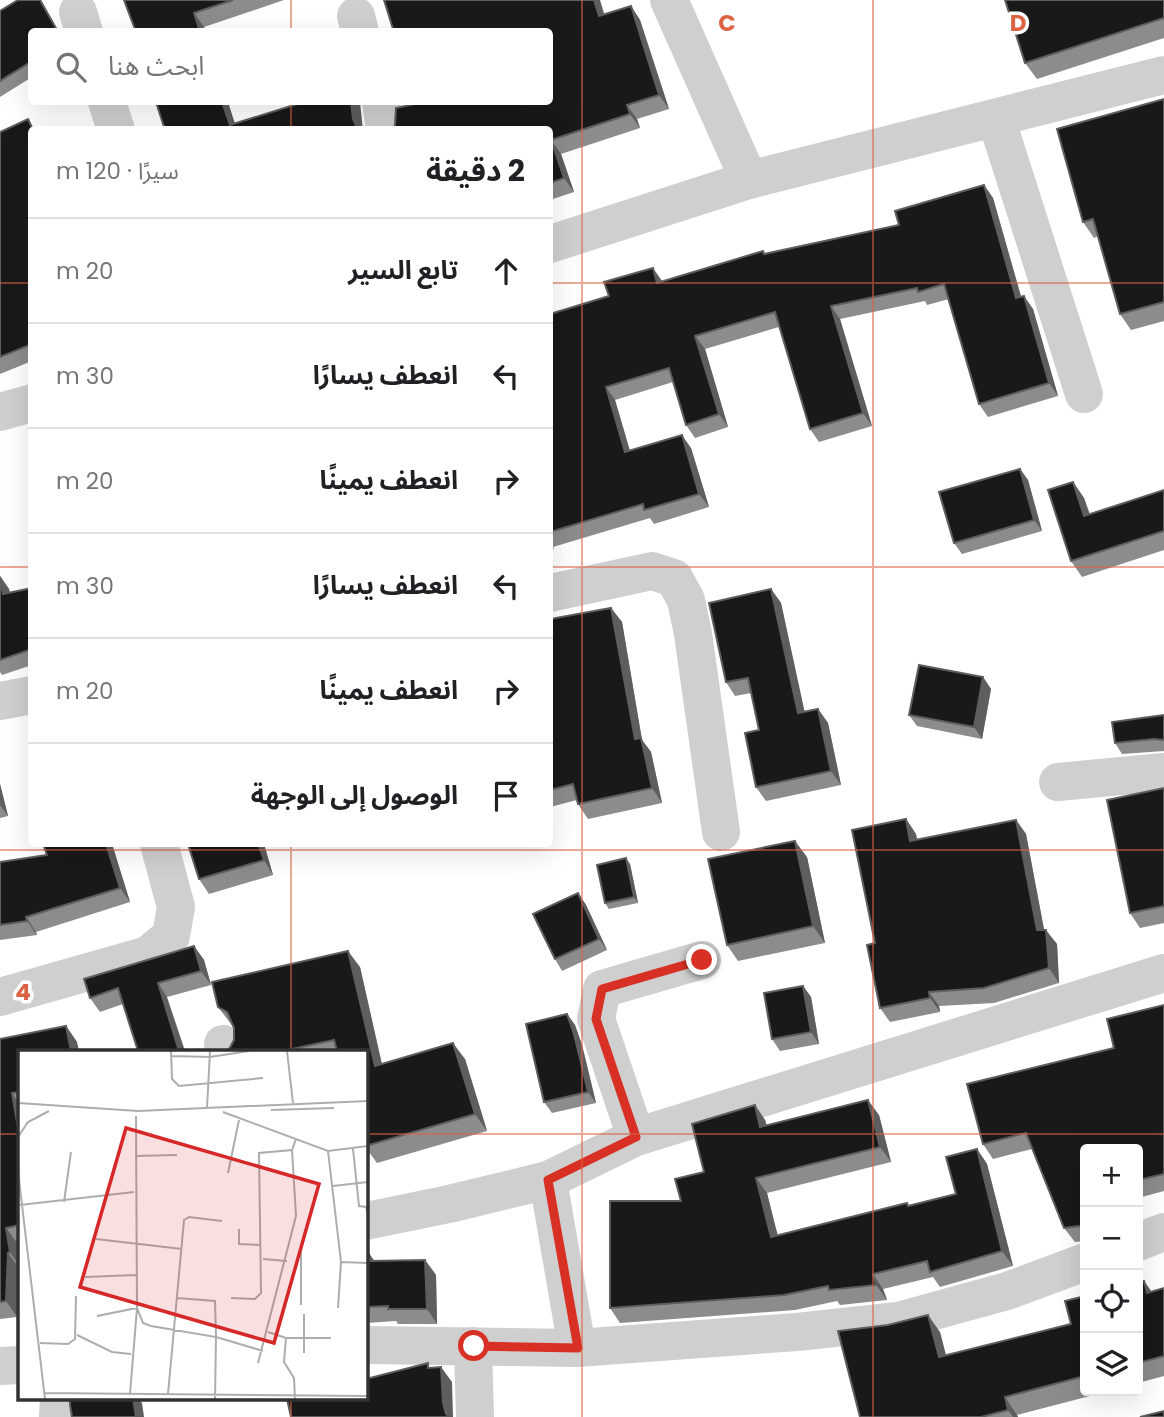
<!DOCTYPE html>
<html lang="ar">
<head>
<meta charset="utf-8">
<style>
	body { margin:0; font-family:Poppins,"Noto Sans Arabic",sans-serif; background:#f2f2f2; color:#202124; direction:rtl }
	.controls { position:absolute; right:21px; bottom:21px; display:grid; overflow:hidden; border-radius:7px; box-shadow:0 7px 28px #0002 }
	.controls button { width:63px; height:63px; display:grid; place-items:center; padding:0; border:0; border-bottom:2px solid #e0e0e0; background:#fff; color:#202124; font:35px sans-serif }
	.stop { position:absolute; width:21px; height:21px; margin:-16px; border:5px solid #d93025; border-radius:50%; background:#fff }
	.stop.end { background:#d93025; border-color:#fff; box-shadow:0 2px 7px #0008 }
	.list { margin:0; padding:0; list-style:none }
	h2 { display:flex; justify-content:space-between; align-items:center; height:91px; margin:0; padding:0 28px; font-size:30px }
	h2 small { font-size:23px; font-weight:400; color:#757577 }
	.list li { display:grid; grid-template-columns:46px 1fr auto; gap:21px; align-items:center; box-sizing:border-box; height:105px; padding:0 28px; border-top:2px solid #e0e0e0 }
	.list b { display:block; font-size:26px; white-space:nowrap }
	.list em { font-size:23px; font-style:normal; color:#757577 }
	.icon { flex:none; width:38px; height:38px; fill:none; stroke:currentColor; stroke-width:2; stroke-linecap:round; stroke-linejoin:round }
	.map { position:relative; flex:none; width:1164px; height:1417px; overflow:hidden; direction:ltr }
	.search { position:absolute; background:#fff; box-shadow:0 7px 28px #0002; left:28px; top:28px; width:525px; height:77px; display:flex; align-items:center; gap:18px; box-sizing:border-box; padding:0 24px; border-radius:7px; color:#757577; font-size:26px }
	.panel { position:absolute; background:#fff; box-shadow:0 7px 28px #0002; left:28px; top:126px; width:525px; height:721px; border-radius:7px; direction:rtl }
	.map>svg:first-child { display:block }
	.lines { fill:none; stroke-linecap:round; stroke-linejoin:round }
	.minor { stroke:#cfcfcf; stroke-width:38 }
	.wall { fill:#8c8c8c }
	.shaded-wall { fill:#5e5e5e }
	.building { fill:#191919; stroke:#5e5e5e; stroke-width:2 }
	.route { stroke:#d93025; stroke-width:9 }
	.grid { fill:none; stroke:#db6241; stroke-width:2; stroke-opacity:0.55 }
	.inset-road { fill:none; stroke:#adadad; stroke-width:2 }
	.view { fill:#d62828; fill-opacity:0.15; stroke:#d62828; stroke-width:3.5 }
	.inset-edge { fill:none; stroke:#323232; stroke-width:3.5 }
	.grid-label { font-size:23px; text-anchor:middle; font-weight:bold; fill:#db6241; stroke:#fff; stroke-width:7; stroke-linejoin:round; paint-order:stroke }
</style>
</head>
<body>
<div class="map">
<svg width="1164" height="1417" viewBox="0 0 1164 1417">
	<rect width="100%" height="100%" fill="#fff"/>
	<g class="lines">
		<g class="minor">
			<polyline points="669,0 749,180"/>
			<polyline points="78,12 84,32"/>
			<polyline points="356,16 360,32"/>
			<polyline points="107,102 116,130"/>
			<polyline points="381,102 385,130"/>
			<polyline points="996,118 1084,394"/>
			<polyline points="550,244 749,180 1164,75"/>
			<polyline points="0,412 32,403"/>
			<polyline points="550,593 652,571 674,578 686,600 693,634 721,832"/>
			<polyline points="0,701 32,695"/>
			<polyline points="1058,782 1164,772"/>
			<polyline points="0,997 148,955 171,936 176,907 159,844"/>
			<polyline points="223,1044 225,1051"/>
			<polyline points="636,1137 596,1019 602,989 702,960"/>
			<polyline points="548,1180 577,1348"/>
			<polyline points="366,1221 449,1204 548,1180 636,1137 1164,973"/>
			<polyline points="1138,1242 1164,1232"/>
			<polyline points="366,1345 577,1348 797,1332 898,1321 1007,1291 1085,1262"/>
			<polyline points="473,1346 475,1417"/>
			<polyline points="0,1366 19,1365"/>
			<polyline points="58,1417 59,1398"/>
		</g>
	</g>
	<g class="wall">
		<polygon points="124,0 284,0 204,27 206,32 136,32"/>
		<polygon points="384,0 604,14 631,6 640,20 669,109 637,119 640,128 561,154 574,192 550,200 550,32 394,32"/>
		<polygon points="1164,0 1164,38 1037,79 1025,63"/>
		<polygon points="0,11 32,32 32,77 0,97"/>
		<polygon points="1164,99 1164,321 1131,330 1120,314 1098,236 1094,238 1083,222"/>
		<polygon points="28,119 35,130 32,130 32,361 0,374 0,132"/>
		<polygon points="984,185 993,198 1021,296 1033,309 1058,396 988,417 979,404 949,299 927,305 925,301 840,319 872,426 819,442 810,429 779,327 705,349 728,427 695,438 686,425 673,382 615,400 630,451 691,448 709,507 654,524 650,518 553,547 554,549 550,550 550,314 662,281 765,254 899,225"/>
		<polygon points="1020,469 1028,480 1042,531 962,554 954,543"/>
		<polygon points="1073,482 1084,498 1090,514 1164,490 1164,550 1082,577 1071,561"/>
		<polygon points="0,576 9,589 10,593 32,588 32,665 2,675 0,672"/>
		<polygon points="771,589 781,603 804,712 818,709 828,723 841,785 766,801 756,787 759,730 751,693 735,696 726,682"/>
		<polygon points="611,608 622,622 642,740 651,752 662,803 588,819 578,804 577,800 550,807 550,619"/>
		<polygon points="983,677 991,689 982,739 917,726 909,715"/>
		<polygon points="1164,715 1164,751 1122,754 1115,743"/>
		<polygon points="0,784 8,816 0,818"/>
		<polygon points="1164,788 1164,923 1140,928 1130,913"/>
		<polygon points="906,819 916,834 917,840 1016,820 1026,834 1044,930 1057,944 1059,983 994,1003 939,1006 940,1012 890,1022 880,1008 875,943"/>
		<polygon points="43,844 112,844 130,902 36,932 37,935 0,940 0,862 47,855"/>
		<polygon points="264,844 273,875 209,894 199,879"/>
		<polygon points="807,857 825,943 738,961 727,945"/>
		<polygon points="630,864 638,903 609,909 605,903"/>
		<polygon points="578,893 586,905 607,950 562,971 555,959"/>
		<polygon points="194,946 204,960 211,985 167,997 123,1004 100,1012 90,998"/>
		<polygon points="360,967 382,1064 465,1059 487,1131 377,1163 366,1148 366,1051 228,1051 234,1040 234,1028 218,1007"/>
		<polygon points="803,986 811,997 819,1044 780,1051 772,1039"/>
		<polygon points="1164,1005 1164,1191 1138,1198 1138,1149 1085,1149 1085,1241 1075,1242 1064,1228 1032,1149 993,1159 983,1144 1114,1048"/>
		<polygon points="567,1014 575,1025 582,1045 596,1103 552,1113 544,1102"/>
		<polygon points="66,1026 77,1042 19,1051 19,1243 17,1243 19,1258 19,1268 17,1317 0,1319 0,1039"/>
		<polygon points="755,1105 765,1120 767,1126 879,1115 891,1162 767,1193 777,1236 956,1194 977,1149 987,1164 1013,1266 940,1287 933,1277 883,1289 887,1300 840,1305 837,1301 795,1310 620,1323 610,1308 681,1201 704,1172"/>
		<polygon points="366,1252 368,1252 374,1261 425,1260 436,1275 437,1324 398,1324 396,1321 366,1323"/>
		<polygon points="1144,1281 1151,1292 1164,1288 1164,1376 1138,1383 1138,1282"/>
		<polygon points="1085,1296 1085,1391 1109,1391 1017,1415 1018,1417 860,1417 940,1332 946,1356 1071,1324"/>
	</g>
	<g class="shaded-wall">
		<polygon points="40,0 41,0 59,32 58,32"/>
		<polygon points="594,0 600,0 609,30 599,16"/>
		<polygon points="631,6 640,20 669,109 659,95"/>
		<polygon points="194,13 204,27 206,32 200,32"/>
		<polygon points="222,102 228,102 237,130 230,125"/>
		<polygon points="351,102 360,102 363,130 358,130 353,119"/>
		<polygon points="627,105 637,119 640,128 630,114"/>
		<polygon points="551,140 561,154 574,192 564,178"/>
		<polygon points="984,185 993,198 1025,311 1016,298"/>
		<polygon points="653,268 662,281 657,283"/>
		<polygon points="1024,296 1033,309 1058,396 1049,383"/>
		<polygon points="831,306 840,319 872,426 863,413"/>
		<polygon points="695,336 705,349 728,427 719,414"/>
		<polygon points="606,387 615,400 634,465 625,452"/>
		<polygon points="682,435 691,448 709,507 699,494"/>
		<polygon points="1020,469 1028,480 1042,531 1034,520"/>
		<polygon points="1073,482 1084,498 1095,532 1084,516"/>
		<polygon points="0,576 9,589 13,607 3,594"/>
		<polygon points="771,589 781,603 808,727 798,713"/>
		<polygon points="611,608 622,622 642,740 651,752 662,803 652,788 635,739"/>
		<polygon points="983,677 991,689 982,739 974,727"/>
		<polygon points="818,709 828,723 841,785 831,771"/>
		<polygon points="0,784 8,816 0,805"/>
		<polygon points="906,819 916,834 920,856 910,841"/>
		<polygon points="1016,820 1026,834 1047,945 1037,930"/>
		<polygon points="795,841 807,857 825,943 813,926"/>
		<polygon points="106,844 112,844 130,902 120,888"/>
		<polygon points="258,844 264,844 273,875 264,860"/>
		<polygon points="626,858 630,864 638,903 634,897"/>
		<polygon points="578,893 586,905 607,950 599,939"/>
		<polygon points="26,917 36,932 37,935 27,921"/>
		<polygon points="1046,930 1057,944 1059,983 1049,968"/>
		<polygon points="194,946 204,960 211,985 201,971"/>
		<polygon points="348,951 360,967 386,1083 375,1066"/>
		<polygon points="158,983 167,997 185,1051 179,1051"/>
		<polygon points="803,986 811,997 819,1044 811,1032"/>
		<polygon points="929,992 939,1006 940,1012 930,998"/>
		<polygon points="567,1014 575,1025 582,1045 596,1103 588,1092"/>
		<polygon points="66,1026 77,1042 79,1051 71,1051"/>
		<polygon points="453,1043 465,1059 487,1131 475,1114"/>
		<polygon points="12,1093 19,1104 19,1134"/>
		<polygon points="868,1100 879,1115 891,1162 880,1147"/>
		<polygon points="755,1105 765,1120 771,1142 760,1127"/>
		<polygon points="977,1149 987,1164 1013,1266 1002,1251"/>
		<polygon points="756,1178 767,1193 782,1252 771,1237"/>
		<polygon points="6,1228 17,1243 19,1266 10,1252"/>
		<polygon points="368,1252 379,1267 369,1261"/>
		<polygon points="8,1253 19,1268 17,1317 6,1301"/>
		<polygon points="425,1260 436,1275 437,1324 427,1309"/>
		<polygon points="873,1274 883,1289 887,1300 876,1285"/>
		<polygon points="1144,1281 1156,1298 1147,1293"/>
		<polygon points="928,1315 940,1332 951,1375 939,1357"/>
		<polygon points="441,1367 452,1382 453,1417 448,1417 443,1403"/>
		<polygon points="1005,1397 1017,1415 1018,1417 1013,1417 1008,1410"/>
		<polygon points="133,1398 138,1398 142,1403 144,1417 136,1417"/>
	</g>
	<g class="building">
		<polygon points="18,0 40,0 58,32 32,32 32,61 0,81 0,11"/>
		<polygon points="124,0 233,0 194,13 200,32 136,32"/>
		<polygon points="384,0 594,0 599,16 631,6 659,95 627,105 630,114 551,140 564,178 550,183 550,130 391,130 395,125 396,108 424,102 550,102 550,32 410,32 409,29 400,32 394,32"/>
		<polygon points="1005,0 1164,0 1164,18 1025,63"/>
		<polygon points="1164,99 1164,302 1120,314 1093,219 1083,222 1057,129"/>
		<polygon points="156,102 222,102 230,125 304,102 351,102 353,119 358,130 165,130"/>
		<polygon points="28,119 33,130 32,130 32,344 0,357 0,132"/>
		<polygon points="984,185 1016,298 1024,296 1049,383 979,404 944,284 918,292 917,288 831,306 863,413 810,429 775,312 695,336 719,414 686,425 669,368 606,387 625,452 682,435 699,494 644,510 643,504 550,532 550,314 609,296 604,282 653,268 657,283 763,251 764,254 899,225 895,211"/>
		<polygon points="1020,469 1034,520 954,543 939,492"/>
		<polygon points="1073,482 1084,516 1164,490 1164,531 1071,561 1048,490"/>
		<polygon points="0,577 3,594 32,588 32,649 0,660"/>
		<polygon points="771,589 798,713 818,709 831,771 756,787 745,733 759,730 748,678 726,682 709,603"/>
		<polygon points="611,608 635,739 641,738 652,788 578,804 573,784 550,790 550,619"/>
		<polygon points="919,665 983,677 974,727 909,715"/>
		<polygon points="1164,715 1164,740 1154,739 1115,743 1112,722"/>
		<polygon points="1164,788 1164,906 1130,913 1107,800"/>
		<polygon points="906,819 910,841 1016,820 1037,930 1046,930 1049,968 984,988 929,992 930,998 880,1008 867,945 875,943 852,830"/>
		<polygon points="795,841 813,926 727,945 708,859"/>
		<polygon points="43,844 106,844 120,888 26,917 27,921 0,925 0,862 47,855"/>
		<polygon points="188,844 258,844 264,860 199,879"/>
		<polygon points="626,858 634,897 605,903 597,865"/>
		<polygon points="578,893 599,939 555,959 533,914"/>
		<polygon points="194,946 201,971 158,983 179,1051 138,1051 118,988 90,998 84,979"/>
		<polygon points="348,951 375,1066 453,1043 475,1114 366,1146 366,1051 337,1051 334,1040 283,1051 228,1051 234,1040 234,1028 227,1012 218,1007 212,982"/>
		<polygon points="803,986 811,1032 772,1039 764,993"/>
		<polygon points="1164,1005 1164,1174 1138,1180 1138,1149 1085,1149 1085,1229 1079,1226 1064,1228 1026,1133 983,1144 967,1084 1114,1048 1107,1019"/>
		<polygon points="567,1014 574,1034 588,1092 544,1102 526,1024"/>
		<polygon points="66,1026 71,1051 19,1051 19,1092 12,1093 19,1134 19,1225 6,1228 10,1252 8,1253 6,1301 0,1302 0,1039"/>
		<polygon points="868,1100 880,1147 756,1178 771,1237 907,1203 908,1206 956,1194 946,1157 977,1149 1002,1251 930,1272 927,1261 873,1274 876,1285 829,1290 828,1286 784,1295 610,1308 610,1201 681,1201 675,1179 704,1172 692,1124 755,1105 760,1127"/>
		<polygon points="366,1252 368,1252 369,1261 425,1260 427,1309 388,1309 388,1306 366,1307"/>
		<polygon points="1144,1281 1147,1293 1164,1288 1164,1356 1138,1363 1138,1282"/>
		<polygon points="1085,1296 1085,1376 1005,1397 1008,1410 981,1417 860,1417 838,1331 888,1325 928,1315 939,1357 1071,1324 1065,1301"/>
		<polygon points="428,1363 428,1368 441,1367 443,1403 446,1414 450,1417 291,1417 287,1399 291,1398 366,1398 366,1379"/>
		<polygon points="70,1398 133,1398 136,1417 72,1417 70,1405"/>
		<polygon points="1164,1411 1164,1417 1140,1417"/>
	</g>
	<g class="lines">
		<polyline class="route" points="474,1346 578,1348 548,1180 636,1137 596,1019 602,989 702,960"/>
	</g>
	<path class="grid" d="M291 0V32M582 0V1417M873 0V1417M291 102V130M0 283H32M550 283H1164M0 567H32M550 567H1164M291 844V1051M0 850H1164M0 1134H19M366 1134H1164M291 1398V1417"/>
	<g transform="translate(18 1050)">
		<rect width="350" height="350" fill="#fff"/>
		<path class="inset-road" d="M153 1 154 29 161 36 245 28M269 1 275 53M153 6 192 7 231 1M0 53 120 61 350 51M189 58 192 1M253 60 316 58M205 62 310 101 350 96M0 87 10 72 31 61M335 99 341 156 348 157 350 164M310 101 323 212 320 258M117 106 159 105M0 121 27 349M210 123 221 70M315 136 350 132M46 152 53 102M2 155 116 142M221 179V194L242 195M78 189 164 199M283 202V255M245 209 269 211M323 212 350 213M67 227 118 225M159 248 197 251 198 287 245 301M213 248 237 249 243 243 241 103 274 100 278 89M79 266 119 258 125 273 133 276 198 287 197 349M250 282 268 288H313M59 285 94 302 113 304M268 288 266 312 276 328 277 349M22 293 50 294 57 289 58 246M286 303V264M240 313 278 166 274 100M27 343 350 346M112 344 119 258 118 66M150 344 166 170 171 167 204 171"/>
		<path class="view" d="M108 78 301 134 256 293 62 237Z"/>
		<rect width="350" height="350" class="inset-edge"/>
	</g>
	<g class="grid-label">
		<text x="727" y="31">C</text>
		<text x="1018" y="31">D</text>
		<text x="23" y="1000">4</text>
	</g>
</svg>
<div class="controls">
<button>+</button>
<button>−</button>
<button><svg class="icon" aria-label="locate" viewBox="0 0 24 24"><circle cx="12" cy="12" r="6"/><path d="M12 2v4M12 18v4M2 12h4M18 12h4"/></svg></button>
<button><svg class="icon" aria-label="layers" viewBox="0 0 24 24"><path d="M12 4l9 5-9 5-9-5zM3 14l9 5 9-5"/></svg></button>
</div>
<div class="stop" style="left:474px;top:1346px"></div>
<div class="stop end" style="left:702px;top:960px"></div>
<div class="search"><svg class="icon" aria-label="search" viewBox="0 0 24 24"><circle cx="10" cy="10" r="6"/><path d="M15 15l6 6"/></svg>ابحث هنا</div>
<section class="panel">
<h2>2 دقيقة<small>سيرًا · 120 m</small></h2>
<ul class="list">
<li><svg class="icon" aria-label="ahead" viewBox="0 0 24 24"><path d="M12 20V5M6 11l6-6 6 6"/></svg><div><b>تابع السير</b></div><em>20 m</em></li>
<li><svg class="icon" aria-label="left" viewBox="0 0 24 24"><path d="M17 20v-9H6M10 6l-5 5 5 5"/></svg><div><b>انعطف يسارًا</b></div><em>30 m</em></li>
<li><svg class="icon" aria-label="right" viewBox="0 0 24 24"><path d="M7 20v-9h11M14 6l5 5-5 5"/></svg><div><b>انعطف يمينًا</b></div><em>20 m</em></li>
<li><svg class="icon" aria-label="left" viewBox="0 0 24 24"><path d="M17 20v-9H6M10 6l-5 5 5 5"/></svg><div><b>انعطف يسارًا</b></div><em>30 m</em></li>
<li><svg class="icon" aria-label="right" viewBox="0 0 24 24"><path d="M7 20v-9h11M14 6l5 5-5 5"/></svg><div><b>انعطف يمينًا</b></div><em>20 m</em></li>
<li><svg class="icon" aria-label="arrive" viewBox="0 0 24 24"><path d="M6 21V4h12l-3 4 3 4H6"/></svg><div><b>الوصول إلى الوجهة</b></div></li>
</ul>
</section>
</div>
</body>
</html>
